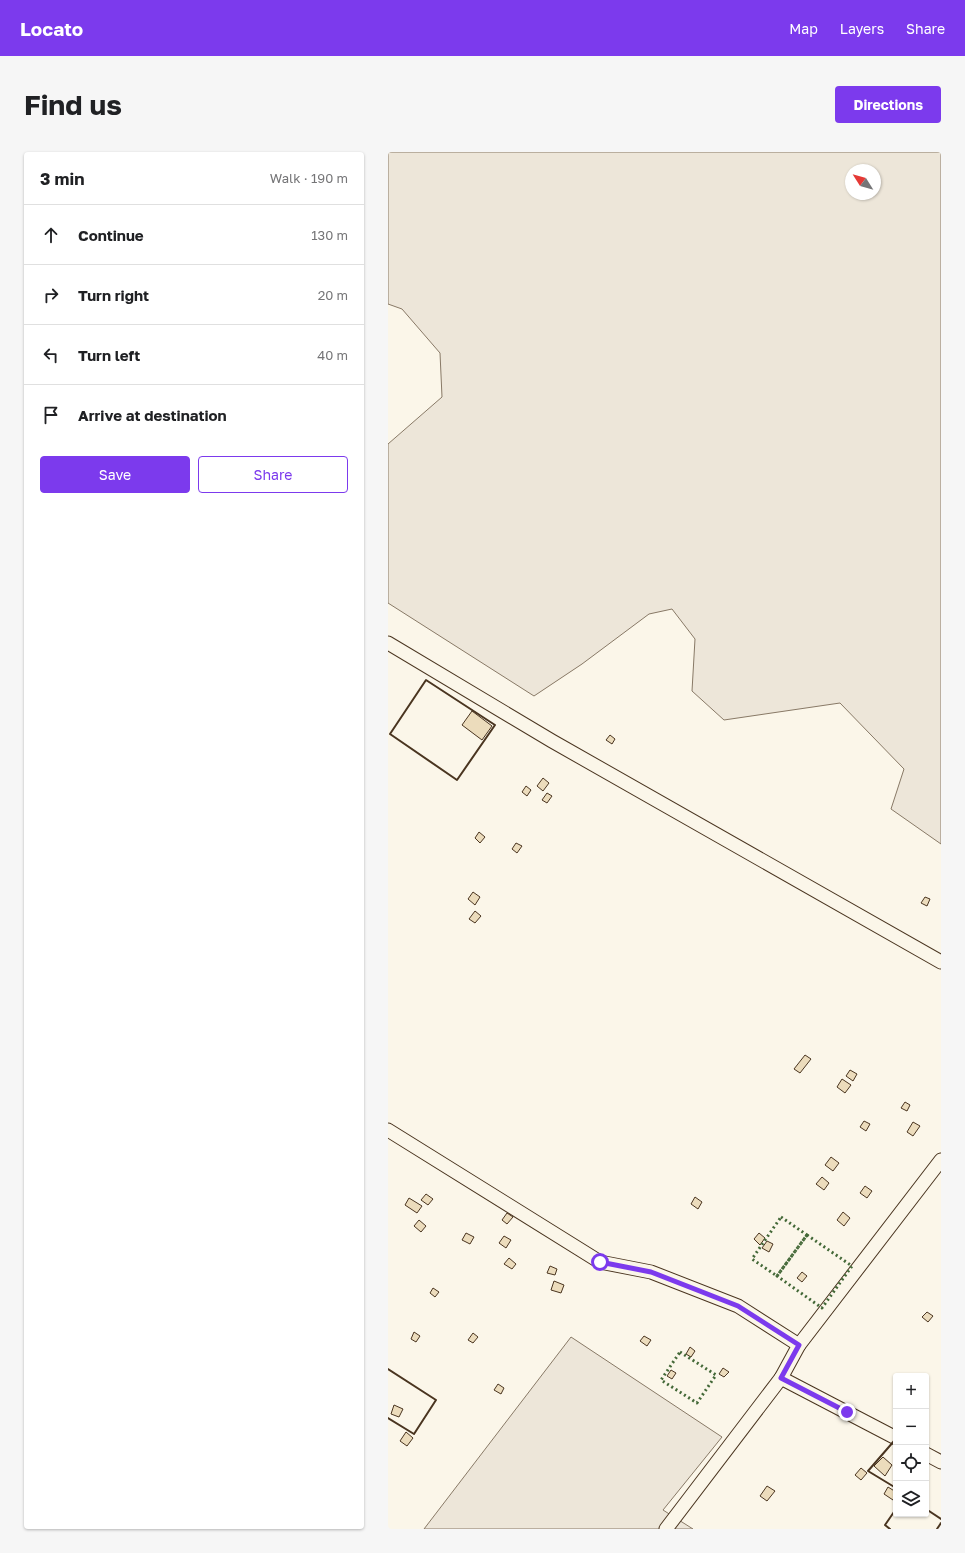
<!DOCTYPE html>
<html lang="en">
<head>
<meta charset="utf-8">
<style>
	body { margin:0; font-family:"Golos Text",sans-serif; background:#f6f6f6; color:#202124 }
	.controls { position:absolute; right:12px; bottom:12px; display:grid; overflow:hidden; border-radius:4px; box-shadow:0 1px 3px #0004 }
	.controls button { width:36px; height:36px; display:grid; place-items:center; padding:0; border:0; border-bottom:1px solid #e0e0e0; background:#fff; color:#202124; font:20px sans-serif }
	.compass { position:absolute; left:457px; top:12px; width:36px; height:36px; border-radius:50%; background:#fff; box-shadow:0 1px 3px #0004; rotate:307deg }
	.stop { position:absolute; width:12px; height:12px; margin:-9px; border:3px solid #7c3aed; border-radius:50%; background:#fff }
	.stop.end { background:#7c3aed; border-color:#fff; box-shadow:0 1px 4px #0008 }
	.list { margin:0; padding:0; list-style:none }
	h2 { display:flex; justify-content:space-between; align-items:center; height:52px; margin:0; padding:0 16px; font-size:17px }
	h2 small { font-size:13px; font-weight:400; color:#757577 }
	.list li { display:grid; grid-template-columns:26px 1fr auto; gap:12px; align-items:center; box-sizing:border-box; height:60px; padding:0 16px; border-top:1px solid #e0e0e0 }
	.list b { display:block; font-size:15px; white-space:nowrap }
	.list em { font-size:13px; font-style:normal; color:#757577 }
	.actions { display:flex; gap:8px; padding:12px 16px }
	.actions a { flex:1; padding:9px 0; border:1px solid #7c3aed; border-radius:4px; text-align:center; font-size:14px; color:#7c3aed }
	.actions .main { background:#7c3aed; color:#fff }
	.icon { flex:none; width:22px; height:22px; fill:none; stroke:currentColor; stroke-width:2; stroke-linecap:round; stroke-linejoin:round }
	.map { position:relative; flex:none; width:553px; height:1377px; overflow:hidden; border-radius:4px }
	header { display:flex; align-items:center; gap:24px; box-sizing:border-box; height:56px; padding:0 20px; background:#7c3aed; color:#fff }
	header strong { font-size:19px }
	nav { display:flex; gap:22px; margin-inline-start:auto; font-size:14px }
	.intro { display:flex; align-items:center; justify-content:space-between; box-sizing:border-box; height:96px; padding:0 24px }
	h1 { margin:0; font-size:28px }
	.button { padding:10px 18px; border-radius:4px; background:#7c3aed; color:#fff; font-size:14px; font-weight:700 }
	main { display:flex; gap:24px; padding:0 24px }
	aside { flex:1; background:#fff; border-radius:4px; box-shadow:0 1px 3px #0004 }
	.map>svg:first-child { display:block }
	.green { fill:#ede6d9; stroke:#887966; fill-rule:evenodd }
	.building { fill:#ecdcbc; stroke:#4a3520 }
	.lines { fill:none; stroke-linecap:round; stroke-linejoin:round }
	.minor-casing { stroke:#4a3520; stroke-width:15 }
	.minor { stroke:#fbf6e9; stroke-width:13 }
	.hedge { stroke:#436837; stroke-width:3; stroke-dasharray:2 3; stroke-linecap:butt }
	.wall { stroke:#4a3520; stroke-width:2 }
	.route { stroke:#7c3aed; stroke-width:5 }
</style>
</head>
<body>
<header>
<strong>Locato</strong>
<nav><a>Map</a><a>Layers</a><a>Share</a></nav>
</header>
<div class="intro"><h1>Find us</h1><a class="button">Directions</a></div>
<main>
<aside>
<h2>3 min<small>Walk · 190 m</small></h2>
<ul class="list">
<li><svg class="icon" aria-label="ahead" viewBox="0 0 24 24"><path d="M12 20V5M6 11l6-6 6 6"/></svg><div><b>Continue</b></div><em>130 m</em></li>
<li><svg class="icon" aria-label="right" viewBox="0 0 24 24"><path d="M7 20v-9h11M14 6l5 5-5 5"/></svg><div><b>Turn right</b></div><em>20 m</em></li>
<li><svg class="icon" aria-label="left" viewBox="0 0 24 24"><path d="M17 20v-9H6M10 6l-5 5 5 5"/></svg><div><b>Turn left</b></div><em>40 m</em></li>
<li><svg class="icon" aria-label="arrive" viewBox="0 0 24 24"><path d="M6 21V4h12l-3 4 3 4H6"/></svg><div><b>Arrive at destination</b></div></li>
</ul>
<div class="actions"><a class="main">Save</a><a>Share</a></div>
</aside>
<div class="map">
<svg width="553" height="1377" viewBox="0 0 553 1377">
	<rect width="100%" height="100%" fill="#fbf6e9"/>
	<g class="green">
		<path d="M0 0H553V692L503 657 516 617 452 551 336 568 304 539 307 487 284 457 261 462 194 512 146 544 0 451V292L54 245 52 201 14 157 0 152ZM463 18H487V42H463Z"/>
		<polygon points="183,1185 334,1285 275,1358 305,1377 36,1377"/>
	</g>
	<g class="building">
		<polygon points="84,559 104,574 94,588 74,573"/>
		<polygon points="222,583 227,587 224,592 218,588"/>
		<polygon points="155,626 161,631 155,639 149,634"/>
		<polygon points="138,634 143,638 139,644 134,640"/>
		<polygon points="159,641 164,644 159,651 154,648"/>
		<polygon points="91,680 97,685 92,691 87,686"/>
		<polygon points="128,691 134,694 129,701 124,697"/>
		<polygon points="85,740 92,745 87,753 80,747"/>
		<polygon points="537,745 542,747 539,754 533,751"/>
		<polygon points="87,759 93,764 87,771 81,767"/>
		<polygon points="417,903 423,907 412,921 406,917"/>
		<polygon points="462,918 469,922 465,929 458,924"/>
		<polygon points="454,927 463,933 457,941 449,935"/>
		<polygon points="517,950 522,953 519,959 513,956"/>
		<polygon points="476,969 482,972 478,979 472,975"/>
		<polygon points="525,970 532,974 525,984 519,980"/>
		<polygon points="443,1005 451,1011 445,1019 437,1013"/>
		<polygon points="434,1025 441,1031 436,1038 428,1032"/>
		<polygon points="477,1034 484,1039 479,1046 472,1041"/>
		<polygon points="38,1042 45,1047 40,1053 33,1048"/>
		<polygon points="307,1045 314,1050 310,1057 303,1052"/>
		<polygon points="21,1046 34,1054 29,1061 17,1053"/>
		<polygon points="455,1060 462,1066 456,1074 449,1068"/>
		<polygon points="119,1061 125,1065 119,1072 114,1068"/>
		<polygon points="31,1068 38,1074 33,1080 26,1074"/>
		<polygon points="78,1081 86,1085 82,1092 74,1088"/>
		<polygon points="371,1081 377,1086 372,1093 366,1087"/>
		<polygon points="116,1084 123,1088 118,1096 111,1091"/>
		<polygon points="379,1089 385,1092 381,1100 374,1096"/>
		<polygon points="121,1106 128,1112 124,1117 116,1112"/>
		<polygon points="162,1114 169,1117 167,1123 159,1121"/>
		<polygon points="414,1120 419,1124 414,1130 409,1126"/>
		<polygon points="166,1129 176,1133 173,1141 163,1138"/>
		<polygon points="45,1136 51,1140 47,1145 42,1141"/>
		<polygon points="539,1160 545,1164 540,1170 534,1165"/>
		<polygon points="26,1180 32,1184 28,1190 23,1187"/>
		<polygon points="85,1181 90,1185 85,1191 80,1188"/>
		<polygon points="256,1184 263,1188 259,1194 252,1189"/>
		<polygon points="302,1195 307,1199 303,1205 298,1202"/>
		<polygon points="335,1216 341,1220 336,1225 331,1222"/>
		<polygon points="283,1218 288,1221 284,1227 279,1224"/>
		<polygon points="110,1232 116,1236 113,1242 106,1238"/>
		<polygon points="6,1253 15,1257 11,1265 3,1262"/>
		<polygon points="18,1280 25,1286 19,1294 12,1289"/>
		<polygon points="495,1305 504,1313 497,1324 486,1314"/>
		<polygon points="473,1316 479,1321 473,1328 467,1323"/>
		<polygon points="379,1334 387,1339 379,1349 372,1344"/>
		<polygon points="500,1335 508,1340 505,1348 496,1342"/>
	</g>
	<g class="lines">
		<defs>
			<g id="minor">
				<polyline points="0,491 164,589 553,810"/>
				<polyline points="0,978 212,1110 263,1120 350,1154 411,1193"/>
				<polyline points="393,1226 508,1286"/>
				<polyline points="538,1302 553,1310"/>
				<polyline points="278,1377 393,1226 411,1193 553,1008"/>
			</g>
		</defs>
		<use href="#minor" class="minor-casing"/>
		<use href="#minor" class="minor"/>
		<g class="hedge">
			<polygon points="393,1065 419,1083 389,1124 364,1107"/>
			<polygon points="419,1083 464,1114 434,1156 389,1124"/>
			<polygon points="292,1200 328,1223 309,1251 273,1228"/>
		</g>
		<g class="wall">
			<polygon points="38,528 107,573 69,628 2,582"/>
			<polyline points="0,1217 48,1248 26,1282 0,1266"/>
			<polyline points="506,1289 480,1319 508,1336"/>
			<polyline points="538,1357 553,1367"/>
			<polyline points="502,1377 497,1373 508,1357"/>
			<polyline points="549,1377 553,1371"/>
		</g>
	</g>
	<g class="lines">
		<polyline class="route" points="212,1110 263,1120 350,1154 411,1193 393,1226 459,1260"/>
	</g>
</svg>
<div class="controls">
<button>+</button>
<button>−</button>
<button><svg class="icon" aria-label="locate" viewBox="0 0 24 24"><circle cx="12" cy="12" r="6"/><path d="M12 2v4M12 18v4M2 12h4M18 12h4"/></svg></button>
<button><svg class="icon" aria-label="layers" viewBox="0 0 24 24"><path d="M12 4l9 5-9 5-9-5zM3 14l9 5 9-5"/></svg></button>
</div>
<svg class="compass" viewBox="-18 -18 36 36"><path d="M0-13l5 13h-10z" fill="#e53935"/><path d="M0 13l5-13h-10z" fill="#757577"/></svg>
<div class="stop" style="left:212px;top:1110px"></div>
<div class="stop end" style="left:459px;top:1260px"></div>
</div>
</main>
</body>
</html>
